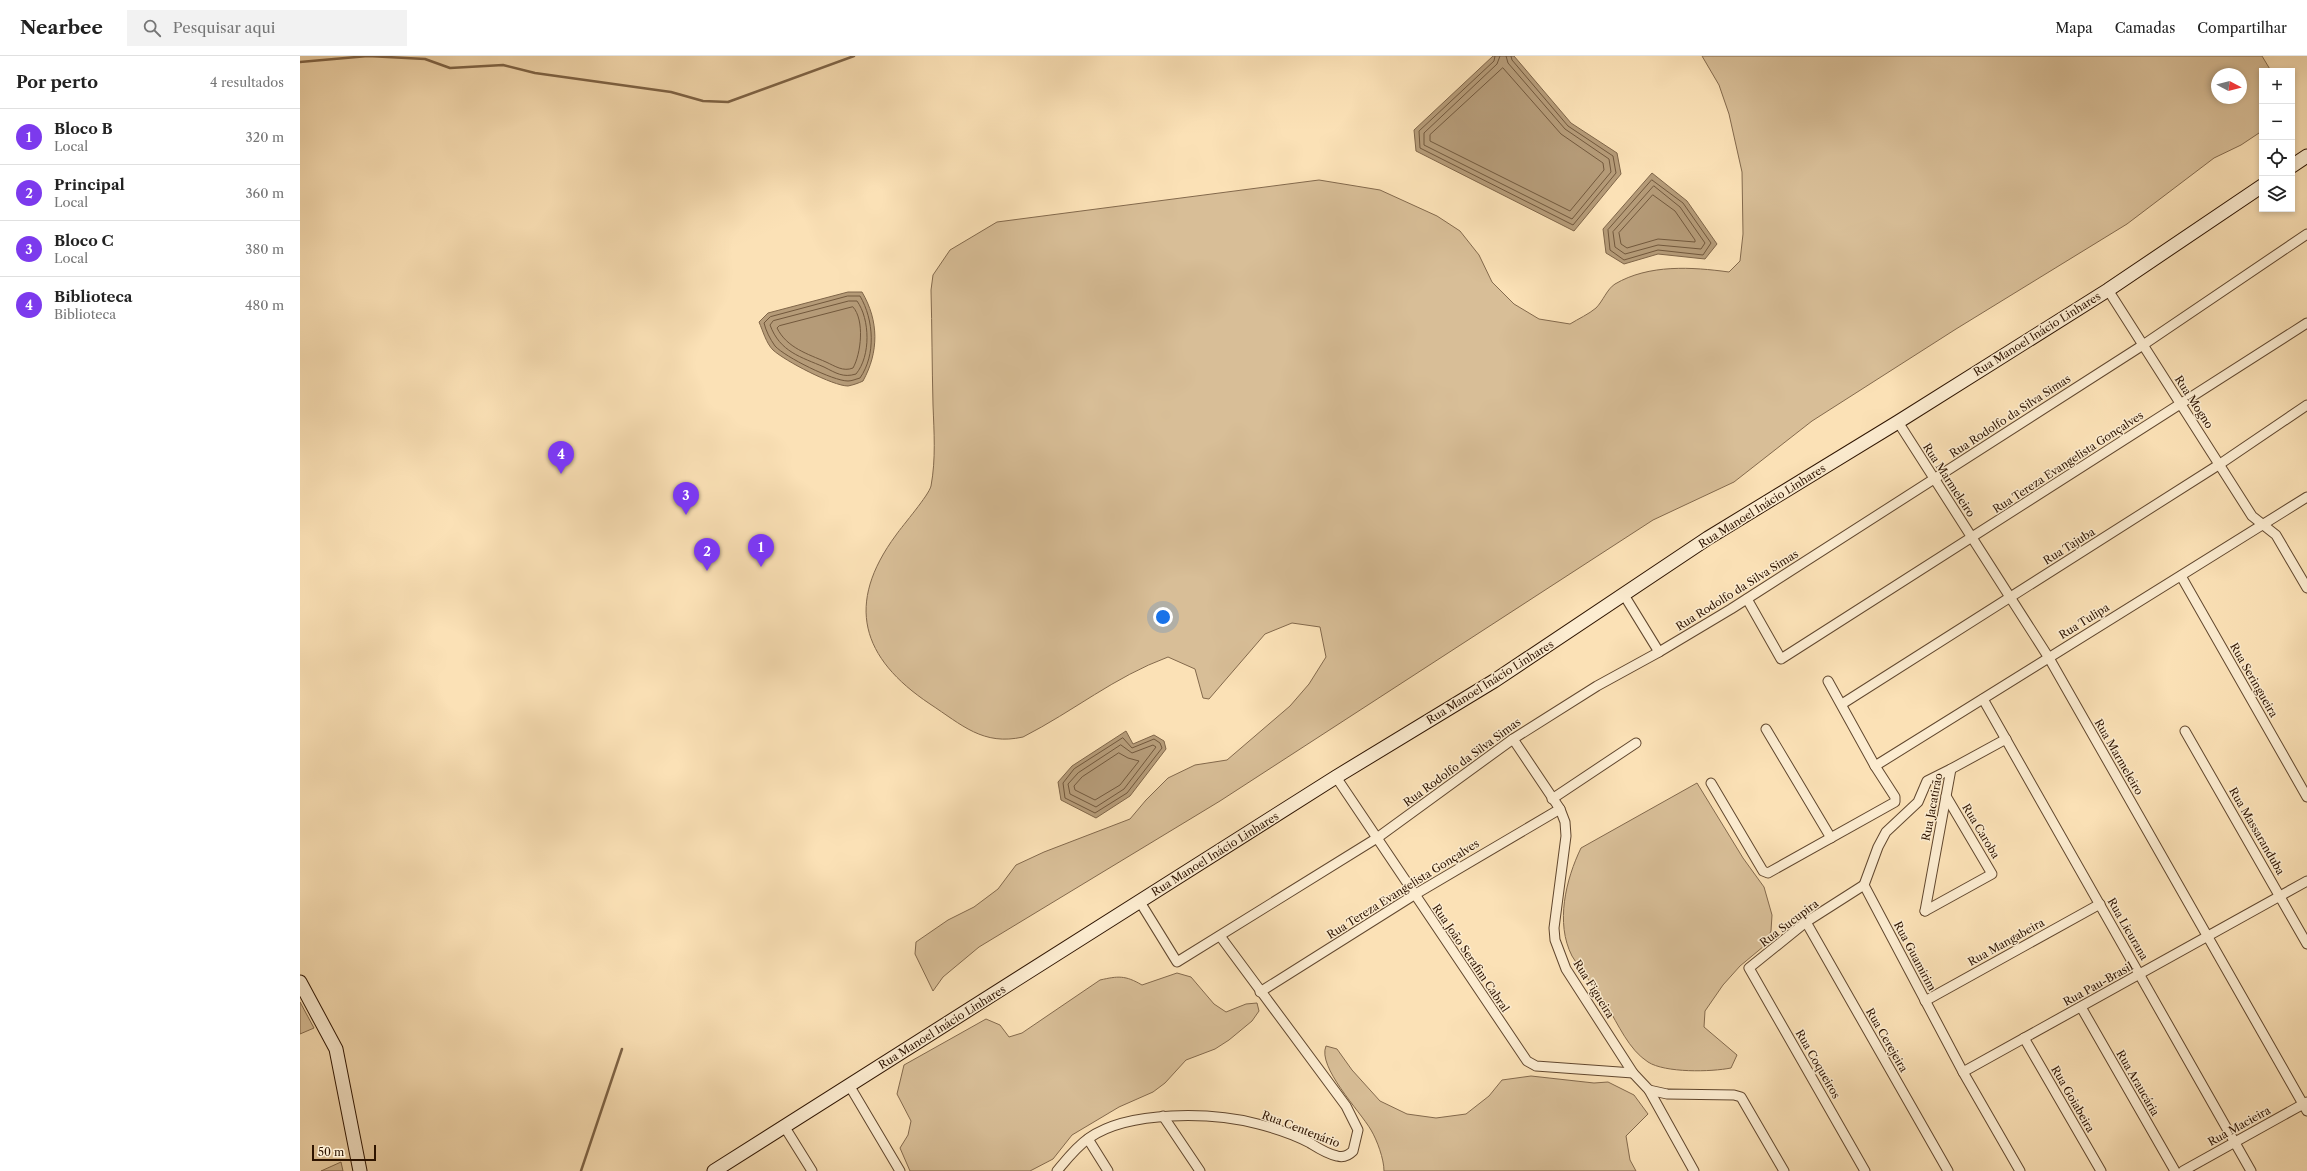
<!DOCTYPE html>
<html lang="pt">
<head>
<meta charset="utf-8">
<style>
	body { margin:0; font-family:"Libre Caslon Text",serif; background:#f2f2f2; color:#222 }
	.controls { position:absolute; right:12px; top:12px; display:grid; overflow:hidden; border-radius:0px; box-shadow:0 2px 6px #0003 }
	.controls button { width:36px; height:36px; display:grid; place-items:center; padding:0; border:0; border-bottom:1px solid #e0e0e0; background:#fff; color:#222; font:20px sans-serif }
	.compass { position:absolute; left:1911px; top:12px; width:36px; height:36px; border-radius:50%; background:#fff; box-shadow:0 2px 6px #0003; rotate:97deg }
	.scale { position:absolute; left:12px; bottom:10px; width:64px; box-sizing:border-box; padding-left:4px; border:2px solid #2e1400; border-top:0; font-size:11px; line-height:14px; white-space:nowrap; color:#2e1400; -webkit-text-stroke:3px #fcecd0; paint-order:stroke }
	.you { position:absolute; left:863px; top:561px; width:14px; height:14px; margin:-10px; border:3px solid #fff; border-radius:50%; background:#1a73e8; box-shadow:0 0 0 6px #1a73e833 }
	.badge { display:grid; place-items:center; width:26px; height:26px; border-radius:50%; background:#7c3aed; color:#fff; font-size:13px; font-weight:700 }
	.pin { position:absolute; translate:-50% -33px; filter:drop-shadow(0 1px 2px #0008) }
	.pin::after { content:''; position:absolute; top:21px; width:14px; height:12px; background:inherit; clip-path:polygon(0 0,100% 0,50% 100%) }
	.list { margin:0; padding:0; list-style:none }
	h2 { display:flex; justify-content:space-between; align-items:center; height:52px; margin:0; padding:0 16px; font-size:17px }
	h2 small { font-size:13px; font-weight:400; color:#767676 }
	.list li { display:grid; grid-template-columns:26px 1fr auto; gap:12px; align-items:center; box-sizing:border-box; height:56px; padding:0 16px; border-top:1px solid #e0e0e0 }
	.list b { display:block; font-size:15px; white-space:nowrap }
	.list p { margin:0; font-size:13px; white-space:nowrap; color:#767676 }
	.list em { font-size:13px; font-style:normal; color:#767676 }
	.icon { flex:none; width:22px; height:22px; fill:none; stroke:currentColor; stroke-width:2; stroke-linecap:round; stroke-linejoin:round }
	.map { position:relative; flex:none; width:2007px; height:1115px; overflow:hidden }
	header { display:flex; align-items:center; gap:24px; box-sizing:border-box; height:56px; padding:0 20px; background:#fff; border-bottom:1px solid #e0e0e0 }
	header strong { font-size:19px }
	nav { display:flex; gap:22px; margin-inline-start:auto; font-size:14px }
	.search { width:280px; height:36px; background:#f2f2f2; display:flex; align-items:center; gap:10px; box-sizing:border-box; padding:0 14px; border-radius:0px; color:#767676; font-size:15px }
	main { display:flex }
	aside { flex:1; background:#fff }
	.map>svg:first-child { display:block }
	.green { fill:#d8be97; stroke:#83694c; fill-rule:evenodd }
	.water { fill:#b59b78; stroke:#7f6548 }
	.lines { fill:none; stroke-linecap:round; stroke-linejoin:round }
	.shore { stroke:#72583c; stroke-width:1 }
	.stream { stroke:#7f6548; stroke-width:2.5 }
	.street-casing { stroke:#61472e; stroke-width:11 }
	.secondary-casing { stroke:#2e1400; stroke-width:15 }
	.street { stroke:#fcecd0; stroke-width:9 }
	.secondary { stroke:#fcecd0; stroke-width:13 }
	.labels { text-anchor:middle; stroke-width:3; stroke-linejoin:round; paint-order:stroke }
	.street-label { font-size:11px; fill:#2e1400; stroke:#fcecd0 }
</style>
</head>
<body>
<header>
<strong>Nearbee</strong>
<div class="search"><svg class="icon" aria-label="search" viewBox="0 0 24 24"><circle cx="10" cy="10" r="6"/><path d="M15 15l6 6"/></svg>Pesquisar aqui</div>
<nav><a>Mapa</a><a>Camadas</a><a>Compartilhar</a></nav>
</header>
<main>
<aside>
<h2>Por perto<small>4 resultados</small></h2>
<ul class="list">
<li><span class="badge">1</span><div><b>Bloco B</b><p>Local</p></div><em>320 m</em></li>
<li><span class="badge">2</span><div><b>Principal</b><p>Local</p></div><em>360 m</em></li>
<li><span class="badge">3</span><div><b>Bloco C</b><p>Local</p></div><em>380 m</em></li>
<li><span class="badge">4</span><div><b>Biblioteca</b><p>Biblioteca</p></div><em>480 m</em></li>
</ul>
</aside>
<div class="map">
<svg width="2007" height="1115" viewBox="0 0 2007 1115">
	<rect width="100%" height="100%" fill="#fbe1b6"/>
	<filter id="stains"><feTurbulence type="fractalNoise" baseFrequency=".005" numOctaves="4"/><feColorMatrix values="0 0 0 0 .2 0 0 0 0 .09 0 0 0 0 .02 0 0 0 .5 -.17"/></filter>
	<radialGradient id="worn" r=".72"><stop offset=".6" stop-color="#630" stop-opacity="0"/><stop offset="1" stop-color="#630" stop-opacity=".3"/></radialGradient>
	<g class="green">
		<path d="M1402 0H1962L1971 15H1962V75L1941 89 1914 102 1827 168 1656 273 1512 365 1434 426 1353 464 920 745 679 891 643 921 633 935 615 898 616 886 648 864 674 851 698 833 716 809 744 796 830 763 846 744 868 722 895 709 927 704 990 650 1009 628 1026 601 1020 571 992 567 965 578 909 643 903 642 895 613 868 601C814 621 774 655 723 681 683 690 662 669 630 648 561 602 545 548 596 479 603 469 629 439 631 430 636 403 634 376 633 349 632 310 632 272 631 234L633 219 650 194 697 166 1019 124 1080 134 1137 160 1160 175 1179 199 1192 226 1214 248 1239 263 1270 268C1278 263 1289 258 1296 252 1303 245 1307 233 1315 228 1349 208 1392 211 1429 216L1440 205 1443 178 1442 116 1429 58 1419 29ZM1917 18H1941V42H1917Z"/>
		<path d="M1397 727 1443 802 1464 831 1472 859 1471 875 1464 890 1440 910 1423 929 1405 955 1404 971 1437 999 1431 1012C1411 1016 1365 1017 1348 1006 1329 994 1318 968 1307 950 1297 932 1282 918 1272 900 1255 867 1266 823 1281 792Z"/>
		<path d="M877 917 891 921 914 948 926 956 946 948 957 947 959 955 952 965 929 984 915 993 886 1004 865 1027 853 1036 819 1051 772 1079 753 1103 730 1115H610L600 1092 608 1079 611 1065 597 1038 604 1009 686 963 700 969 709 981 722 977 800 924C818 920 825 919 842 929Z"/>
		<polygon points="0,946 14,972 0,978"/>
		<path d="M1026 990 1037 993 1052 1014 1080 1045 1107 1058 1136 1062 1166 1058 1189 1040 1202 1024 1231 1020 1294 1027 1308 1026 1334 1039 1348 1058 1326 1080 1330 1104 1336 1115H1084C1084 1103 1077 1084 1071 1074 1060 1055 1017 1011 1026 990Z"/>
		<polygon points="41,1106 43,1115 21,1115"/>
	</g>
	<g class="water">
		<polygon points="1193,0 1214,0 1271,67 1317,97 1321,118 1274,175 1116,95 1114,74"/>
		<polygon points="1352,117 1387,145 1417,188 1405,203 1358,198 1324,208 1306,197 1303,173"/>
		<path d="M548 236H562C579 265 579 296 563 325 559 327 553 329 548 330 533 330 485 305 473 294 466 287 463 275 459 266L468 257Z"/>
		<polygon points="826,675 833,688 854,679 864,685 866,693 830,740 796,762 761,744 758,726 772,710"/>
	</g>
	<g class="lines">
		<g class="shore">
			<polyline points="1195,0 1194,5 1119,75 1120,92 1273,169 1316,117 1313,100 1268,70 1212,4 1211,0"/>
			<polyline points="1200,0 1197,8 1124,77 1124,89 1272,163 1311,116 1309,103 1265,73 1208,7 1206,0"/>
			<polygon points="1203,12 1261,78 1303,107 1304,114 1270,155 1130,85 1130,79"/>
			<polygon points="1352,124 1383,147 1411,187 1403,199 1358,194 1324,204 1310,194 1308,174"/>
			<polygon points="1354,130 1380,151 1405,187 1401,193 1358,189 1325,198 1315,191 1313,176"/>
			<polygon points="1353,139 1375,155 1395,184 1395,186 1358,183 1327,192 1321,188 1319,177"/>
			<path d="M548 240H560C574 264 576 299 560 322 556 323 552 325 548 325 533 325 485 301 475 290 470 283 466 275 464 267L470 261Z"/>
			<path d="M549 245H557C570 263 571 300 556 318 543 322 536 317 524 311 501 301 480 296 470 269L473 265Z"/>
			<path d="M553 251C565 264 561 298 553 312 543 316 535 310 526 306 508 298 487 292 477 272L479 270Z"/>
			<polygon points="823,682 832,692 854,683 860,687 862,692 827,737 795,757 765,742 763,727 774,713"/>
			<polygon points="821,689 832,697 853,689 856,691 824,733 796,751 770,738 768,728 778,717"/>
			<polygon points="819,697 828,702 839,705 820,729 795,744 775,734 774,730 782,721"/>
		</g>
		<g class="stream">
			<polyline points="0,6 68,0 125,3 150,12 203,9 235,17 371,36 403,45 428,46 554,0"/>
			<polyline points="281,1115 322,993"/>
		</g>
		<defs>
			<g id="street">
				<polyline points="1808,234 1952,460 1976,479 2007,532"/>
				<polyline points="1598,366 1749,602 2007,1055"/>
				<polyline points="1881,520 2007,741"/>
				<polyline points="1324,539 1359,596"/>
				<polyline points="1447,543 1481,603 2007,267"/>
				<polyline points="1683,643 1951,1115"/>
				<polyline points="1542,648 1920,408 2007,349"/>
				<polyline points="1466,673 1531,782"/>
				<polyline points="1885,675 2007,888"/>
				<polyline points="1213,683 1260,753 1265,766 1266,780 1254,872 1255,884 1266,913 1333,1017 1349,1034 1394,1115"/>
				<polyline points="1575,710 2007,441"/>
				<polyline points="1651,713 1627,725 1618,746 1586,776 1578,791 1564,829 1663,1016 1720,1115"/>
				<polyline points="1036,721 1227,1005 1236,1010 1333,1017"/>
				<polyline points="1411,727 1463,815 1468,817 1595,746 1595,741 1575,710 1528,625"/>
				<polyline points="1252,743 1336,687"/>
				<polyline points="1564,829 1506,866 1449,912 1565,1115"/>
				<polyline points="840,846 877,906 1077,782 1213,683 1297,630 1359,596 1431,553 1843,289 2007,178"/>
				<polyline points="1625,855 1651,713 1706,683"/>
				<polyline points="1625,855 1692,818 1646,740"/>
				<polyline points="1506,866 1648,1115"/>
				<polyline points="960,936 1114,839 1260,753"/>
				<polyline points="1625,945 1800,848"/>
				<polyline points="1781,951 1875,1115"/>
				<polyline points="1724,982 1801,1115"/>
				<polyline points="1663,1016 2007,825"/>
				<polyline points="549,1029 600,1115"/>
				<polyline points="1349,1034 1367,1038 1434,1039 1441,1041 1484,1115"/>
				<polyline points="863,1060 900,1115"/>
				<polyline points="484,1070 512,1115"/>
				<polyline points="788,1083 808,1115"/>
				<path d="M757 1115C767 1103 776 1091 789 1082 829 1054 912 1056 958 1068 974 1072 995 1079 1010 1087 1018 1092 1027 1098 1037 1100 1044 1102 1049 1099 1053 1095L1058 1074 1046 1050 920 880"/>
				<polyline points="1883,1115 2007,1046"/>
			</g>
			<g id="secondary">
				<polyline points="1992,110 2007,100"/>
				<polyline points="0,926 36,993 60,1115"/>
				<polyline points="414,1115 1036,721 1194,625 1408,482 1598,366 1808,234 1962,130"/>
			</g>
		</defs>
		<use href="#street" class="street-casing"/>
		<use href="#secondary" class="secondary-casing"/>
		<use href="#street" class="street"/>
		<use href="#secondary" class="secondary"/>
	</g>
	<g class="labels">
		<g class="street-label">
			<text transform="translate(1737 278) rotate(-32)" y="4">Rua Manoel Inácio Linhares</text>
			<text transform="translate(1894 346) rotate(57)" y="4">Rua Mogno</text>
			<text transform="translate(1710 360) rotate(-33)" y="4">Rua Rodolfo da Silva Simas</text>
			<text transform="translate(1768 406) rotate(-33)" y="4">Rua Tereza Evangelista Gonçalves</text>
			<text transform="translate(1649 424) rotate(57)" y="4">Rua Marmeleiro</text>
			<text transform="translate(1462 450) rotate(-32)" y="4">Rua Manoel Inácio Linhares</text>
			<text transform="translate(1769 490) rotate(-32)" y="4">Rua Tajuba</text>
			<text transform="translate(1437 534) rotate(-32)" y="4">Rua Rodolfo da Silva Simas</text>
			<text transform="translate(1784 565) rotate(-32)" y="4">Rua Tulipa</text>
			<text transform="translate(1954 624) rotate(60)" y="4">Rua Seringueira</text>
			<text transform="translate(1190 626) rotate(-32)" y="4">Rua Manoel Inácio Linhares</text>
			<text transform="translate(1819 701) rotate(60)" y="4">Rua Marmeleiro</text>
			<text transform="translate(1162 706) rotate(-36)" y="4">Rua Rodolfo da Silva Simas</text>
			<text transform="translate(1632 751) rotate(-79)" y="4">Rua Jacatirão</text>
			<text transform="translate(1681 775) rotate(59)" y="4">Rua Caroba</text>
			<text transform="translate(1957 775) rotate(60)" y="4">Rua Massaranduba</text>
			<text transform="translate(915 798) rotate(-32)" y="4">Rua Manoel Inácio Linhares</text>
			<text transform="translate(1103 833) rotate(-32)" y="4">Rua Tereza Evangelista Gonçalves</text>
			<text transform="translate(1489 867) rotate(-37)" y="4">Rua Sucupira</text>
			<text transform="translate(1828 873) rotate(60)" y="4">Rua Licurana</text>
			<text transform="translate(1706 886) rotate(-29)" y="4">Rua Mangabeira</text>
			<text transform="translate(1615 900) rotate(62)" y="4">Rua Guamirim</text>
			<text transform="translate(1171 902) rotate(56)" y="4">Rua João Serafim Cabral</text>
			<text transform="translate(1798 928) rotate(-29)" y="4">Rua Pau-Brasil</text>
			<text transform="translate(1294 933) rotate(58)" y="4">Rua Figueira</text>
			<text transform="translate(642 971) rotate(-32)" y="4">Rua Manoel Inácio Linhares</text>
			<text transform="translate(1587 984) rotate(60)" y="4">Rua Cerejeira</text>
			<text transform="translate(1518 1008) rotate(60)" y="4">Rua Coqueiros</text>
			<text transform="translate(1838 1027) rotate(60)" y="4">Rua Araucária</text>
			<text transform="translate(1773 1043) rotate(60)" y="4">Rua Goiabeira</text>
			<text transform="translate(1939 1070) rotate(-29)" y="4">Rua Macieira</text>
			<text transform="translate(1001 1073) rotate(21)" y="4">Rua Centenário</text>
		</g>
	</g>
	<rect width="100%" height="100%" filter="url(#stains)"/>
	<rect width="100%" height="100%" fill="url(#worn)"/>
</svg>
<div class="controls">
<button>+</button>
<button>−</button>
<button><svg class="icon" aria-label="locate" viewBox="0 0 24 24"><circle cx="12" cy="12" r="6"/><path d="M12 2v4M12 18v4M2 12h4M18 12h4"/></svg></button>
<button><svg class="icon" aria-label="layers" viewBox="0 0 24 24"><path d="M12 4l9 5-9 5-9-5zM3 14l9 5 9-5"/></svg></button>
</div>
<svg class="compass" viewBox="-18 -18 36 36"><path d="M0-13l5 13h-10z" fill="#e53935"/><path d="M0 13l5-13h-10z" fill="#767676"/></svg>
<div class="scale">50 m</div>
<div class="you"></div>
<div class="pin badge" style="left:461px;top:511px">1</div>
<div class="pin badge" style="left:407px;top:515px">2</div>
<div class="pin badge" style="left:386px;top:459px">3</div>
<div class="pin badge" style="left:261px;top:418px">4</div>
</div>
</main>
</body>
</html>
